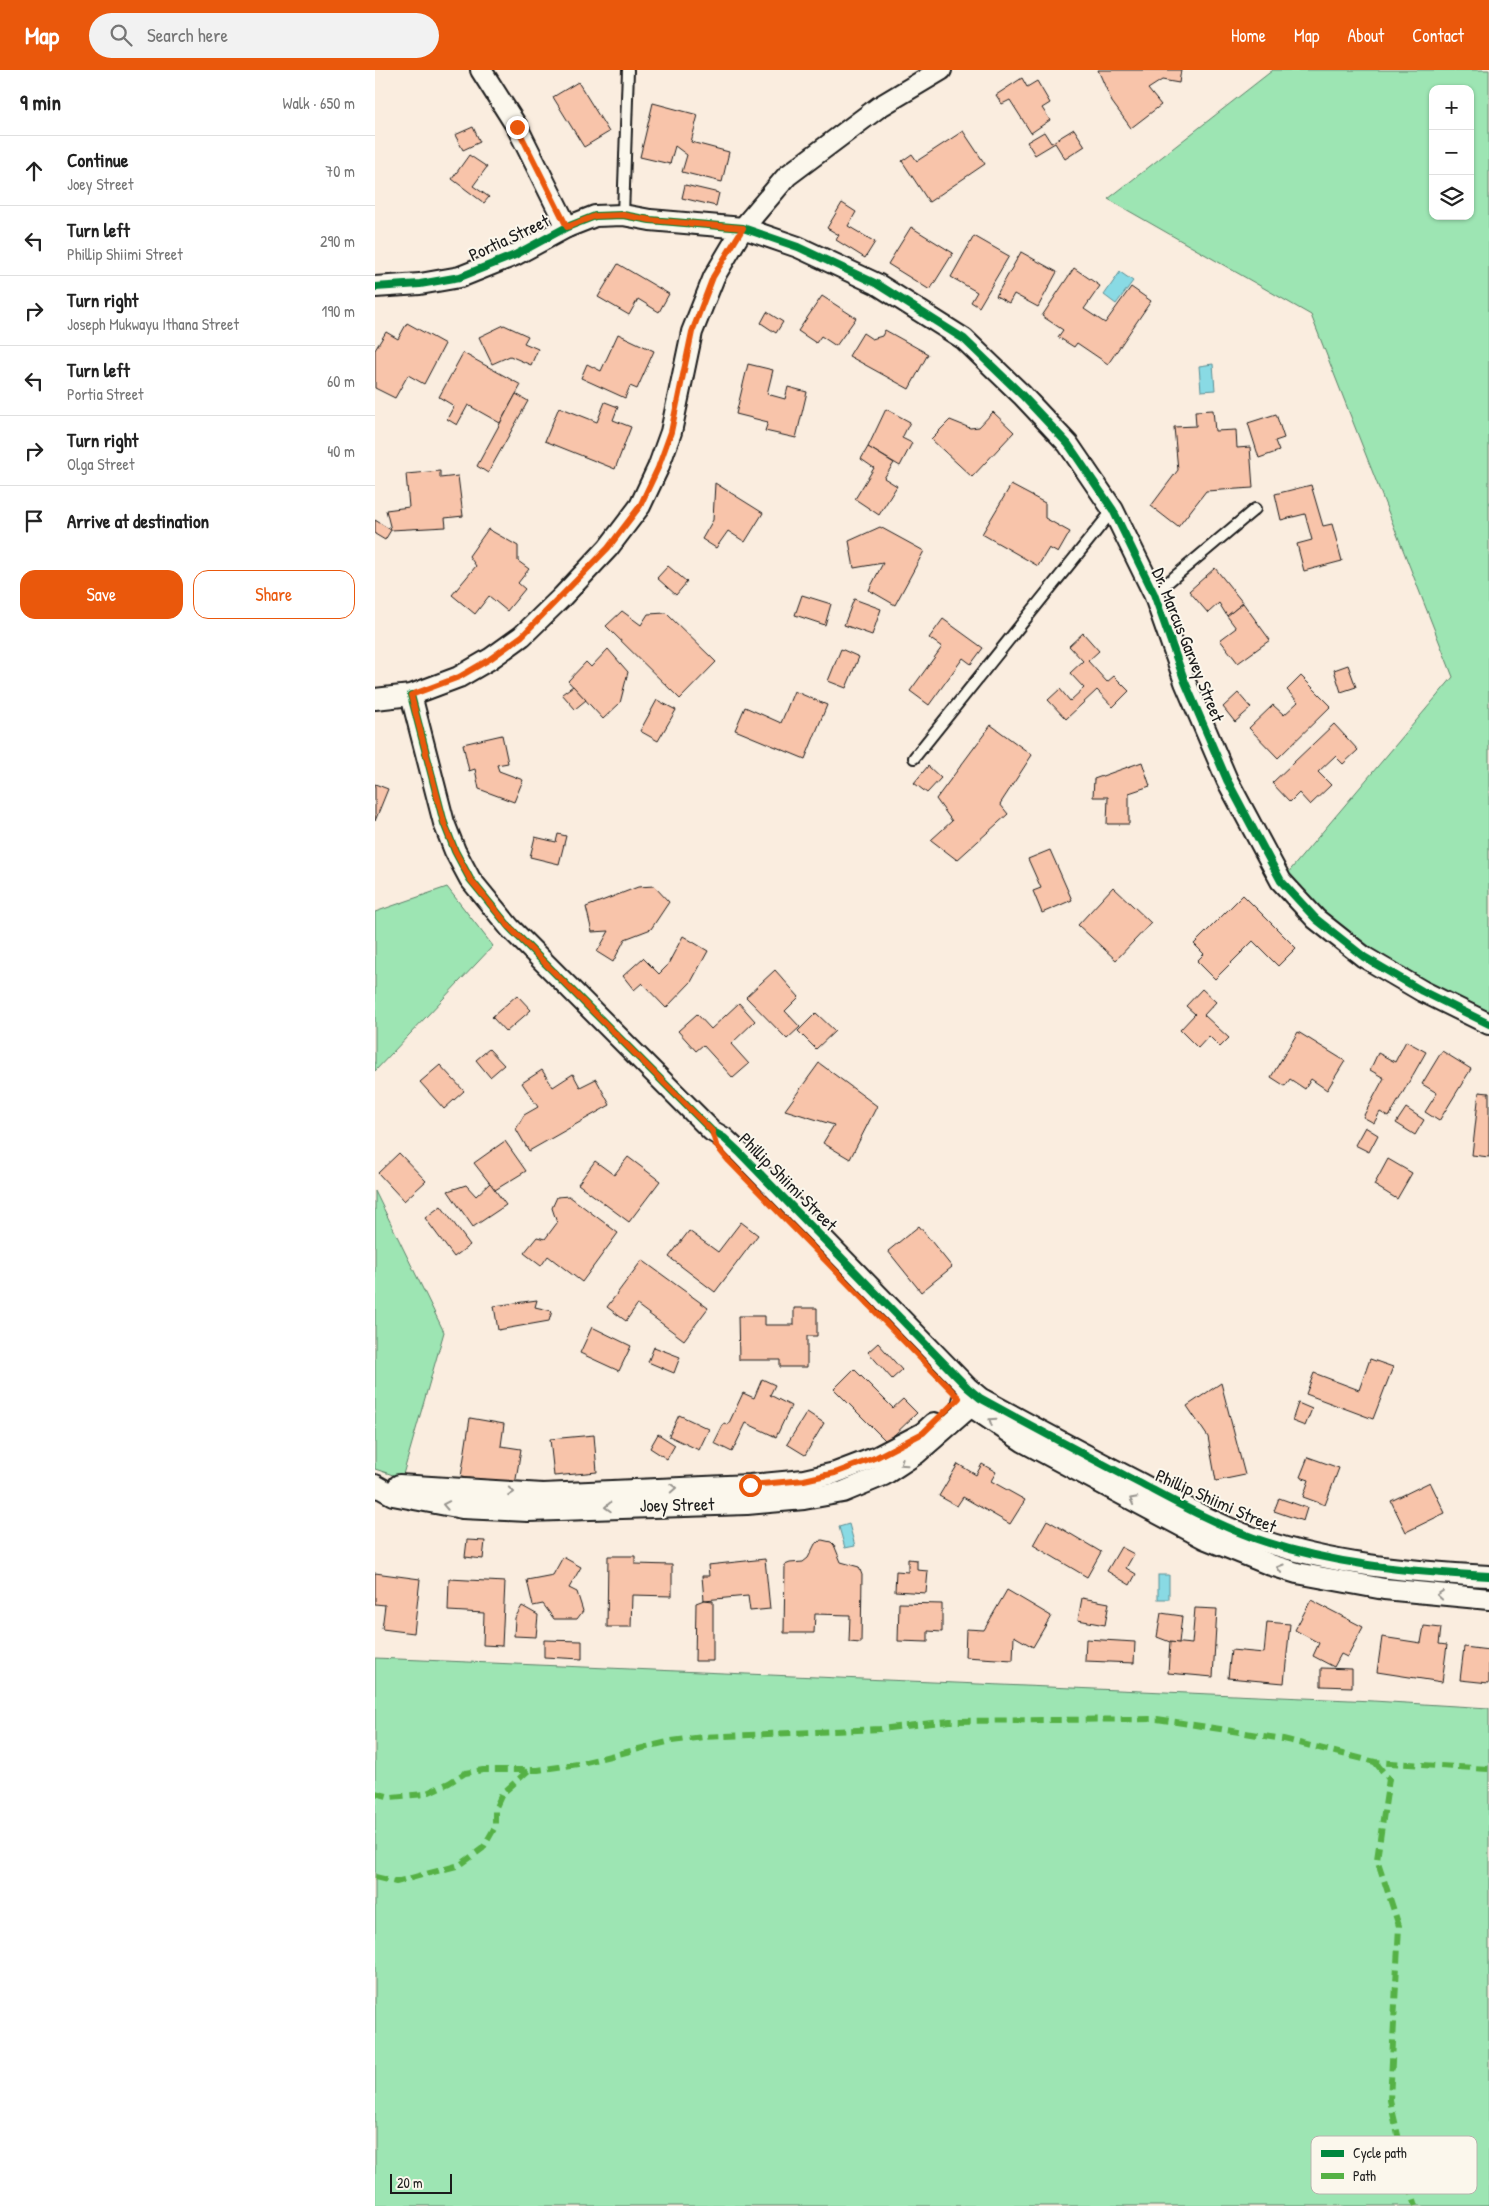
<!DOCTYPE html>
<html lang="en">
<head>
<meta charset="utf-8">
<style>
	body { margin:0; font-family:"Patrick Hand",sans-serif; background:#f2f2f2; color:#222 }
	.controls { position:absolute; right:15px; top:15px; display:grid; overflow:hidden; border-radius:10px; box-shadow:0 1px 4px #0004 }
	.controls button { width:45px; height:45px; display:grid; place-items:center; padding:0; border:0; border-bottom:1px solid #e0e0e0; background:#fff; color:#222; font:25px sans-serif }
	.scale { position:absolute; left:15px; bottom:12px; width:62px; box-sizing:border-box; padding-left:5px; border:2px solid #1c1c1c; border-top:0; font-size:14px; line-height:18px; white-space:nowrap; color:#1c1c1c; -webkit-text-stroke:4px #fbf7ec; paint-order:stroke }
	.stop { position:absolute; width:15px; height:15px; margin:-11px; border:4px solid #ea580c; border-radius:50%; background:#fff }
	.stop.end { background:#ea580c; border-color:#fff; box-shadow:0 1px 5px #0008 }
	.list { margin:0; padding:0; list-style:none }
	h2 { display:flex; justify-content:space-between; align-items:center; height:65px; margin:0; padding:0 20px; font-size:21px }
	h2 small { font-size:16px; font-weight:400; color:#767676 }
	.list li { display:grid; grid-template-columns:32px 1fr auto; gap:15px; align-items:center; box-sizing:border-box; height:70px; padding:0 20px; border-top:1px solid #e0e0e0 }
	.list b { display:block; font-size:19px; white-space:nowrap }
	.list p { margin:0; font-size:16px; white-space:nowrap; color:#767676 }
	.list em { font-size:16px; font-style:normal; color:#767676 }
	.actions { display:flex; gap:10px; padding:15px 20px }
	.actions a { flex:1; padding:11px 0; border:1px solid #ea580c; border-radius:15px; text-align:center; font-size:18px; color:#ea580c }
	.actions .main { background:#ea580c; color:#fff }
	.icon { flex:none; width:28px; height:28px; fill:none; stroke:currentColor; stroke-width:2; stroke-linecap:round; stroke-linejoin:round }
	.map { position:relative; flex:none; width:1114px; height:2136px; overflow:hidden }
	header { display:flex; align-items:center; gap:30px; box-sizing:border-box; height:70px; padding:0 25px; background:#ea580c; color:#fff }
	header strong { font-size:24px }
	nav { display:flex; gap:28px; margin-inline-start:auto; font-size:18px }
	.search { width:350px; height:45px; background:#f2f2f2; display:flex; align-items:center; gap:12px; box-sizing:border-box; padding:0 18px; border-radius:28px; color:#767676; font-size:19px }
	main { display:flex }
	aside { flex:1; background:#fff }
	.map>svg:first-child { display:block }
	.green { fill:#9de5b3; stroke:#5c8068; fill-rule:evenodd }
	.water { fill:#89dae4; stroke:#5d8e94 }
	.building { fill:#f8c4aa; stroke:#1c1c1c }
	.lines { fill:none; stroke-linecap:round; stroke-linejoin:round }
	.service-casing { stroke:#1c1c1c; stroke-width:14 }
	.minor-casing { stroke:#1c1c1c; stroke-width:24 }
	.service { stroke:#fbf7ec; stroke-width:10 }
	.minor { stroke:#fbf7ec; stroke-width:20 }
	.quiet { stroke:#55b145; stroke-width:6; stroke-dasharray:12 6; stroke-linecap:butt }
	.cycleway-casing { stroke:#fbf7ec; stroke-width:11 }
	.cycleway { stroke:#00873e; stroke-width:8 }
	.oneway { stroke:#97948e }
	.route { stroke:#ea580c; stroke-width:6 }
	.labels { text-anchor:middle; stroke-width:4; stroke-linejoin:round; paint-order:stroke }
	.street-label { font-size:18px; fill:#1c1c1c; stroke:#fbf7ec }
	.key { fill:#fbf7ec; stroke:#b8b5ae; stroke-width:1 }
	.key-label { font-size:14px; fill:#1c1c1c }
</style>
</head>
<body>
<header>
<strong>Map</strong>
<div class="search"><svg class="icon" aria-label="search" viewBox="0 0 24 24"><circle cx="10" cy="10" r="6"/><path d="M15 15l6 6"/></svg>Search here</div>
<nav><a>Home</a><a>Map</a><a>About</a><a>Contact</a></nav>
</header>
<main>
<aside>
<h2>9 min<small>Walk · 650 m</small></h2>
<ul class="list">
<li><svg class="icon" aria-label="ahead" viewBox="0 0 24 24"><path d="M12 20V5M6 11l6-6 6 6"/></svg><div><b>Continue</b><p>Joey Street</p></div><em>70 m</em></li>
<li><svg class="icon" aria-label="left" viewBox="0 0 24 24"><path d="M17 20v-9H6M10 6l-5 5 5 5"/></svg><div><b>Turn left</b><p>Phillip Shiimi Street</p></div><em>290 m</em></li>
<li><svg class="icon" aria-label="right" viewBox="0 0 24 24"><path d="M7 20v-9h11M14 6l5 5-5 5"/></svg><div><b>Turn right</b><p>Joseph Mukwayu Ithana Street</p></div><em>190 m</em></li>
<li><svg class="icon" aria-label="left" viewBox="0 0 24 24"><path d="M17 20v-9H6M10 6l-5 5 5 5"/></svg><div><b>Turn left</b><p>Portia Street</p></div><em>60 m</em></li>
<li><svg class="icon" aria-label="right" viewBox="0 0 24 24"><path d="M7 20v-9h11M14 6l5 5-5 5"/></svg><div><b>Turn right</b><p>Olga Street</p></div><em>40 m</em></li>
<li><svg class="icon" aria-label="arrive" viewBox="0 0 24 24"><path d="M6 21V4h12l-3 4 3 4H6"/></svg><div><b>Arrive at destination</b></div></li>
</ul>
<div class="actions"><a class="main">Save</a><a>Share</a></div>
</aside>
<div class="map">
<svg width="1114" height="2136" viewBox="0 0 1114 2136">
	<rect width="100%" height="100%" fill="#faeddf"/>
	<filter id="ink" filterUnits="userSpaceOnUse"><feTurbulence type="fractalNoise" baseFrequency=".02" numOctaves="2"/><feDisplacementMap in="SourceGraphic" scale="10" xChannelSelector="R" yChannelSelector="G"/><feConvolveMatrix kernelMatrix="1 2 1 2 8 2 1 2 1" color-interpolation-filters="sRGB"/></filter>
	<g filter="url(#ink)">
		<g class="green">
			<path d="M898 0H1114V954L1047 921 906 811 1078 607 936 245 733 129ZM1058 19H1095V146H1058Z"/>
			<polygon points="72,817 118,876 0,1001 0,842"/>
			<polygon points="0,1121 69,1262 27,1408 0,1399"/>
			<polygon points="0,1588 998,1631 1114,1638 1114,2136 0,2136"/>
		</g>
		<g class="water">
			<polygon points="745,202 758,211 741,234 729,225"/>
			<polygon points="838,294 840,320 826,321 824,296"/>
			<polygon points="474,1454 480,1476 470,1478 464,1457"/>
			<rect x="783" y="1505" width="11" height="24"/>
		</g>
		<g class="building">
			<polygon points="723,0 806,0 804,13 787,10 773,19 786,35 756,58 737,32"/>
			<polygon points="647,8 652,17 662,11 675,33 667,38 675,50 656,63 635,30 627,34 621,25"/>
			<polygon points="203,12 234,62 209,77 178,27"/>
			<polygon points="278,33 323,45 316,72 354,82 347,112 307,102 312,85 300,76 295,94 265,87"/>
			<polygon points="98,57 105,72 88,80 80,65"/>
			<polygon points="699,59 710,76 690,89 680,73 660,85 652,72 669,62 676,73"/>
			<polygon points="588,61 610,94 554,132 527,91 537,84 542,91"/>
			<polygon points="94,85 112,97 98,116 114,127 109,133 77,109"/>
			<polygon points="310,115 344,123 341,136 307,128"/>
			<polygon points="467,133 481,142 473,156 500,172 490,188 461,170 464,165 452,158"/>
			<polygon points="536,157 578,183 555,220 513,194"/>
			<polygon points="599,166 634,186 604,237 596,232 602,222 576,207"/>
			<polygon points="646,182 682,202 663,237 639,224 634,233 621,226"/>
			<polygon points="243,194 294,224 284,242 263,229 254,245 223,227"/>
			<polygon points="699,198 725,216 709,239 730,253 756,217 776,231 733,294 702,273 699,277 683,267 688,260 667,246"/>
			<polygon points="447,226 481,248 461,276 446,266 441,273 423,261"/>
			<polygon points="392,242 408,252 401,263 386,253"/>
			<polygon points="32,253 70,274 49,314 33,305 20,328 0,318 0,280 11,262 23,269"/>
			<polygon points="129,255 153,266 149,273 163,279 156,295 135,286 117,294 104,267"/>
			<polygon points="510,260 553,284 534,319 474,286 488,263 497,269 507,266"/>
			<polygon points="243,264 279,281 262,319 255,316 250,328 206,308 212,294 226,301"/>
			<polygon points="88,283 146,315 125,353 93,335 82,355 72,349 79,336 64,327"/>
			<polygon points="373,294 398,300 392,324 410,329 413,317 432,322 421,368 390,361 393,352 361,344"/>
			<polygon points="141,324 153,331 113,403 102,396"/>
			<polygon points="230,332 243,337 238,350 256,357 240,399 170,371 184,337 222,352"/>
			<polygon points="511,339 535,352 527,368 537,373 525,396 493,377"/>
			<polygon points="838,340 840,361 861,360 862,378 875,377 878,418 831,421 803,457 776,436 803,400 799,357 821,356 820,341"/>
			<polygon points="618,342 639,362 597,407 556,369 575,350 595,358 604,357"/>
			<polygon points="901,344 909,368 900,371 904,381 884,388 873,353"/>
			<polygon points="493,377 519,393 509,408 522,416 504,445 480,429 499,398 486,389"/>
			<polygon points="65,401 65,408 83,406 88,446 70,448 71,457 16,460 11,440 34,437 31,404"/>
			<polygon points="340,413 388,443 370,472 353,461 341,478 327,469 338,450"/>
			<polygon points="636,415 670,433 670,448 695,462 683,483 674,478 663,496 607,464"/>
			<polygon points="936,415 948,456 957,454 967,491 929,501 922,474 937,470 930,444 906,450 900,424"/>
			<polygon points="0,450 16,460 10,470 0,464"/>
			<polygon points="505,457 549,481 520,535 494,520 508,493 479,498 474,471"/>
			<polygon points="113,459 143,476 143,491 154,499 143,513 150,519 132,541 114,526 100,544 77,525 101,496 94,486"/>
			<polygon points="293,496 312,512 301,525 282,508"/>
			<polygon points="840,498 868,533 852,546 844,533 833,543 814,521"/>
			<polygon points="427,525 456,534 450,555 420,545"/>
			<polygon points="479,529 506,539 497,565 469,555"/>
			<polygon points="868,533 895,570 863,593 845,570 861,558 852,546"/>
			<polygon points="247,541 266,555 273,544 291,543 341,592 305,629 231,556"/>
			<polygon points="568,549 608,578 596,594 588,588 554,635 535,621 567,577 554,568"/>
			<polygon points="708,563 724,581 713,591 732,612 739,606 754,621 738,637 722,620 691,649 673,630 685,619 695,631 709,618 695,603 708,591 694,576"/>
			<polygon points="233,579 253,602 245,633 228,649 193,611 211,592 216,597"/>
			<polygon points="466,579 484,587 471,618 453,611"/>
			<polygon points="973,595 981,617 966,622 959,600"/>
			<polygon points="926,606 956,636 903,688 874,658 898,635 909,645 923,632 912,620"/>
			<polygon points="198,616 211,630 200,639 187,624"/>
			<polygon points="419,621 452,635 430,689 360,660 370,637 406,653"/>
			<polygon points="863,623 876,638 860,652 848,637"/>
			<polygon points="282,630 301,640 283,671 265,661"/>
			<polygon points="959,654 983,680 968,694 960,686 943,702 956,715 935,735 924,723 915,732 897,713"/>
			<polygon points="616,655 657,685 625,734 633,744 582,790 556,770 577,751 561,729"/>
			<polygon points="127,665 133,693 122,695 124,701 148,710 139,732 104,719 100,699 94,701 88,674"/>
			<polygon points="767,692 775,716 754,723 754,754 732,754 733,727 718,727 719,709"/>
			<polygon points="553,696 566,708 552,723 539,713"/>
			<polygon points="0,714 13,719 0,751"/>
			<polygon points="183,764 191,766 184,794 155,787 160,767 181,772"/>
			<polygon points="675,780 697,830 667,843 658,821 666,818 653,789"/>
			<polygon points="279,816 294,832 276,859 250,869 238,892 222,882 234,861 217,862 211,837 263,817"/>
			<polygon points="738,817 776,853 741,890 703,855"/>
			<polygon points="868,825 921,878 903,896 878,871 840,909 822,891 829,884 819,874"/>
			<polygon points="308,866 333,881 316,912 291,938 267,913 259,920 248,906 268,888 284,904 292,896"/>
			<polygon points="400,900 424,927 410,941 425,957 412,969 371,927"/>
			<polygon points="827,919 841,932 829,945 854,968 845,977 834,966 823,978 805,960 820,944 811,936"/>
			<polygon points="142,925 156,940 131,962 117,947"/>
			<polygon points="364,933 380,951 356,974 374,994 358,1008 328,975 321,981 303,961 322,944 336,959"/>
			<polygon points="441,943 460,961 441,979 423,961"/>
			<polygon points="923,962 970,991 952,1020 936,1009 930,1019 915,1009 910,1016 896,1007"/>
			<polygon points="1031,971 1051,982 1014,1047 1005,1042 999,1053 988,1047 1009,1008 995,1000 1003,983 1020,992"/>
			<polygon points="114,979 129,995 115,1007 101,990"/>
			<polygon points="1067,981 1096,999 1064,1051 1050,1042 1062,1023 1047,1014"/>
			<polygon points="444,993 502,1036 475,1089 448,1073 459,1055 410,1040"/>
			<polygon points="65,995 89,1021 69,1039 45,1012"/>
			<polygon points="167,1000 178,1017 198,1004 205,1017 221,1009 235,1035 154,1081 141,1059 149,1045 163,1037 147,1013"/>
			<polygon points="1104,1022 1114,1023 1114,1087 1097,1085"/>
			<polygon points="1031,1038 1049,1050 1040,1065 1021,1053"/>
			<polygon points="990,1057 1003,1065 994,1082 980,1075"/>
			<polygon points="130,1071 151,1101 120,1120 99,1093"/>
			<polygon points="24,1083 51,1111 29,1131 3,1103"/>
			<polygon points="253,1087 285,1111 254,1152 203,1114 220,1091 239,1105"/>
			<polygon points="1013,1089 1037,1103 1022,1129 999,1115"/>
			<polygon points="115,1113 131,1135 98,1157 73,1121 91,1115 101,1126"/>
			<polygon points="194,1126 243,1163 207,1212 173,1186 166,1196 149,1183 162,1167 170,1169 182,1153 177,1138 182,1127"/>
			<polygon points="66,1136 95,1175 79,1187 50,1148"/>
			<polygon points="366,1152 383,1165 340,1222 294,1187 314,1161 343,1182"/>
			<polygon points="544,1156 577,1197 546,1222 513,1181"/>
			<polygon points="267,1190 333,1238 309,1270 262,1235 251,1251 232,1237"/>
			<polygon points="162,1230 160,1237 177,1241 174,1251 123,1260 119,1236"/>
			<polygon points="419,1238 442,1238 442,1266 432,1266 432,1297 405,1297 405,1290 364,1290 363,1246 390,1246 390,1255 419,1255"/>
			<polygon points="217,1257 256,1276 244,1301 205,1283"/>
			<polygon points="503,1273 527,1300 517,1309 493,1282"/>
			<polygon points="279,1277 305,1287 299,1303 273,1292"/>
			<polygon points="995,1289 1018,1297 998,1349 931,1324 939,1303 984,1320"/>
			<polygon points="479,1299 518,1338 528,1329 542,1343 512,1372 459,1319"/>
			<polygon points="387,1309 400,1315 395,1325 416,1336 401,1367 371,1353 357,1382 339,1373 349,1353 353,1355 368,1323 379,1328"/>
			<polygon points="846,1313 870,1405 841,1411 833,1367 812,1336"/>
			<polygon points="923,1333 937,1339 930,1356 917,1351"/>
			<polygon points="432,1342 449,1353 430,1385 412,1374"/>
			<polygon points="304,1345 334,1359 324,1380 294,1366"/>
			<polygon points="95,1348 129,1354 126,1376 146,1379 140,1415 86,1407"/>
			<polygon points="283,1364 300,1375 292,1389 275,1378"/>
			<polygon points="219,1365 222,1402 179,1406 175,1369"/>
			<polygon points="933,1387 964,1398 950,1435 928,1427 934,1410 925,1407"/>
			<polygon points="583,1394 601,1405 607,1394 621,1402 616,1411 650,1430 635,1454 588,1427 582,1436 564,1426"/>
			<polygon points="1055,1412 1070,1443 1031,1462 1016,1431"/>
			<polygon points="904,1428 932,1438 928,1451 899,1441"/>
			<polygon points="672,1450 726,1482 712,1507 658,1475"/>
			<polygon points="92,1470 110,1471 108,1489 90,1487"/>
			<polygon points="447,1470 456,1472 459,1475 466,1492 484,1497 487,1505 486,1573 474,1572 475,1545 440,1544 439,1563 409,1563 410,1495 415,1493 428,1492 433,1488 440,1474"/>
			<polygon points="746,1477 759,1484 751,1498 761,1504 755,1515 732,1501"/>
			<polygon points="233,1486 260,1486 260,1494 297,1495 297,1526 257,1525 256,1557 232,1557"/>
			<polygon points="188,1487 206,1497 194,1518 202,1522 208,1541 202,1549 179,1549 168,1534 158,1536 152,1510 178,1505"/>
			<polygon points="390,1489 395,1539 375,1541 373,1526 329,1530 327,1506 334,1506 333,1495"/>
			<polygon points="533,1489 542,1490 542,1500 553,1501 551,1523 520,1521 521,1501 533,1502"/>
			<polygon points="0,1503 45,1509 39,1563 7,1559 10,1535 0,1534"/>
			<polygon points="74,1509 130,1512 127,1576 108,1575 109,1543 73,1541"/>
			<polygon points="632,1520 676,1546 658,1577 639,1566 638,1590 590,1587 591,1559 609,1560"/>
			<polygon points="707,1528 734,1533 730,1555 703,1550"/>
			<polygon points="329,1530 338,1531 338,1591 320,1591 321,1533"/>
			<polygon points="936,1530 988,1557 972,1587 966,1584 959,1597 938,1586 944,1573 920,1560"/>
			<polygon points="524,1533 567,1534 567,1562 553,1561 553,1572 523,1571"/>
			<polygon points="147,1536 163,1545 161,1567 139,1566 140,1548"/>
			<polygon points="820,1538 842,1539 838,1607 793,1603 795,1572 817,1574"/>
			<polygon points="786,1543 807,1546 804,1573 795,1572 782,1567"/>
			<polygon points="892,1552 915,1554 909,1613 853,1608 856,1580 889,1583"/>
			<polygon points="1049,1556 1066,1558 1064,1574 1072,1575 1067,1612 1002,1602 1007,1567 1046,1573"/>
			<polygon points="711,1569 760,1572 759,1593 710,1591"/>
			<polygon points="169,1570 207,1571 207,1589 169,1587"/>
			<polygon points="1089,1577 1114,1580 1114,1613 1085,1610"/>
			<polygon points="946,1598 977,1599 977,1617 946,1616"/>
		</g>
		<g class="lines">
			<defs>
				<g id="service">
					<polyline points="248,145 253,0"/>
					<polyline points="779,524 880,439"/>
					<polyline points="539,688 738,440"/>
				</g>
				<g id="minor">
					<polyline points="106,0 142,57 192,157"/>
					<polyline points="0,217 45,214 85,207 140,185 192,157 220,146 248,145 275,150 368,158 423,177 502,214 589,269 647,325 693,374 738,440 779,524 810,612 852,710 906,811 941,849 989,887 1047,921 1114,954"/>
					<path d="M36 625 69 753 80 781 95 809 135 858 337 1061 349 1068 364 1082 593 1318 605 1328C658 1357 712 1386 766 1414 802 1433 840 1454 879 1468 953 1494 1035 1502 1114 1506"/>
					<polyline points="0,629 36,625 84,607 115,589 147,566 187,527 233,478 265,436 283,398 296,362 317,262 339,207 368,158 412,106 504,37 566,0"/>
					<polyline points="588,1331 649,1372 829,1468 896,1495 922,1503 1009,1519 1114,1529"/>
					<polyline points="0,1415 18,1425 87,1438 153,1441 372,1434 429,1429 468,1422 509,1405 541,1384 604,1329"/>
					<polyline points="24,1415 168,1424 375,1415 429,1410 460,1403 502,1387 548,1363 559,1353"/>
				</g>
			</defs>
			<use href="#service" class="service-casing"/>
			<use href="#minor" class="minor-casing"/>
			<use href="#service" class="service"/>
			<use href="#minor" class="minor"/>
			<g class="quiet">
				<polyline points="1000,1692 1014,1709 1002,1789 1024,1856 1015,2030 1034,2114 1041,2136"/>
				<polyline points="0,1723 16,1727 50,1724 74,1713 90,1703 108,1700 163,1700 203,1694 296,1671 328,1667 505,1659 575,1651 782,1649 908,1669 1000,1692 1114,1699"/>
				<polyline points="0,1807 21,1812 85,1795 108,1778 120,1757 120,1739 127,1724 154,1700"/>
			</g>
			<defs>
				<g id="cycleway">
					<polyline points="0,217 45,214 85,207 140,185 192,157 220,146 248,145 275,150 368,158 423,177 502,214 589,269 647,325 693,374 738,440 779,524 810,612 852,710 906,811 941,849 989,887 1047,921 1114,954"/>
					<path d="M36 625 69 753 80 781 95 809 135 858 337 1061 349 1068 364 1082 593 1318 605 1328C658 1357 712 1386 766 1414 802 1433 840 1454 879 1468 953 1494 1035 1502 1114 1506"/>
				</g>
			</defs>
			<use href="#cycleway" class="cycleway-casing"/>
			<use href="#cycleway" class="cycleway"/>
		</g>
		<defs><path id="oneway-chevron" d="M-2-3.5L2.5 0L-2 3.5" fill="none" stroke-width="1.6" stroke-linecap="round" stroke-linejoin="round" transform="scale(1.25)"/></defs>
		<g class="oneway">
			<use href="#oneway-chevron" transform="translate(617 1351) rotate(-147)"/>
			<use href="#oneway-chevron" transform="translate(528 1393) rotate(146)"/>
			<use href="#oneway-chevron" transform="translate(298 1418) rotate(-3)"/>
			<use href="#oneway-chevron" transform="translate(136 1422) rotate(4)"/>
			<use href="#oneway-chevron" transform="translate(758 1430) rotate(-152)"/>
			<use href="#oneway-chevron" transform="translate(71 1435) rotate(-169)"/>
			<use href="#oneway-chevron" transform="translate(233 1437) rotate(177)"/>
			<use href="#oneway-chevron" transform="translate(905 1498) rotate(-163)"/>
			<use href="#oneway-chevron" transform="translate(1065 1525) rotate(-175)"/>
		</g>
	</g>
	<g class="lines" filter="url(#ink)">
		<polyline class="route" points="142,57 192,157 220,146 248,145 275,150 368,158 338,207 317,262 296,362 283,398 265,436 233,478 147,566 115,589 84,607 36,625 69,753 80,781 95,809 135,858 337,1061 341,1075 354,1091 584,1328 548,1363 502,1387 460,1403 429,1410 375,1415"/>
	</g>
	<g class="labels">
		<g class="street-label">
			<text transform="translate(134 168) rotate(-25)" y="6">Portia Street</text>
			<text transform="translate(813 575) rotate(68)" y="6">Dr. Marcus Garvey Street</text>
			<text transform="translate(413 1112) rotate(45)" y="6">Phillip Shiimi Street</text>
			<text transform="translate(841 1431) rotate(24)" y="6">Phillip Shiimi Street</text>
			<text transform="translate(302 1435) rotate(-1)" y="6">Joey Street</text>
		</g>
	</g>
	<rect x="936" y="2066" width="166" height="58" rx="8" class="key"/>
	<rect x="946" y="2080" width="23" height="7" fill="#00873e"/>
	<rect x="946" y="2103" width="23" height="6" fill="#55b145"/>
	<g class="key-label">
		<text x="978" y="2088">Cycle path</text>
		<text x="978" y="2111">Path</text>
	</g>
</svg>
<div class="controls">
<button>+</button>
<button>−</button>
<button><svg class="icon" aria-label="layers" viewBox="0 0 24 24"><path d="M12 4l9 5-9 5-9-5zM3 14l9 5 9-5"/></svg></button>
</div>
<div class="scale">20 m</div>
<div class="stop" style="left:375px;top:1415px"></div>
<div class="stop end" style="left:142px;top:57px"></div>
</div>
</main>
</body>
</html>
